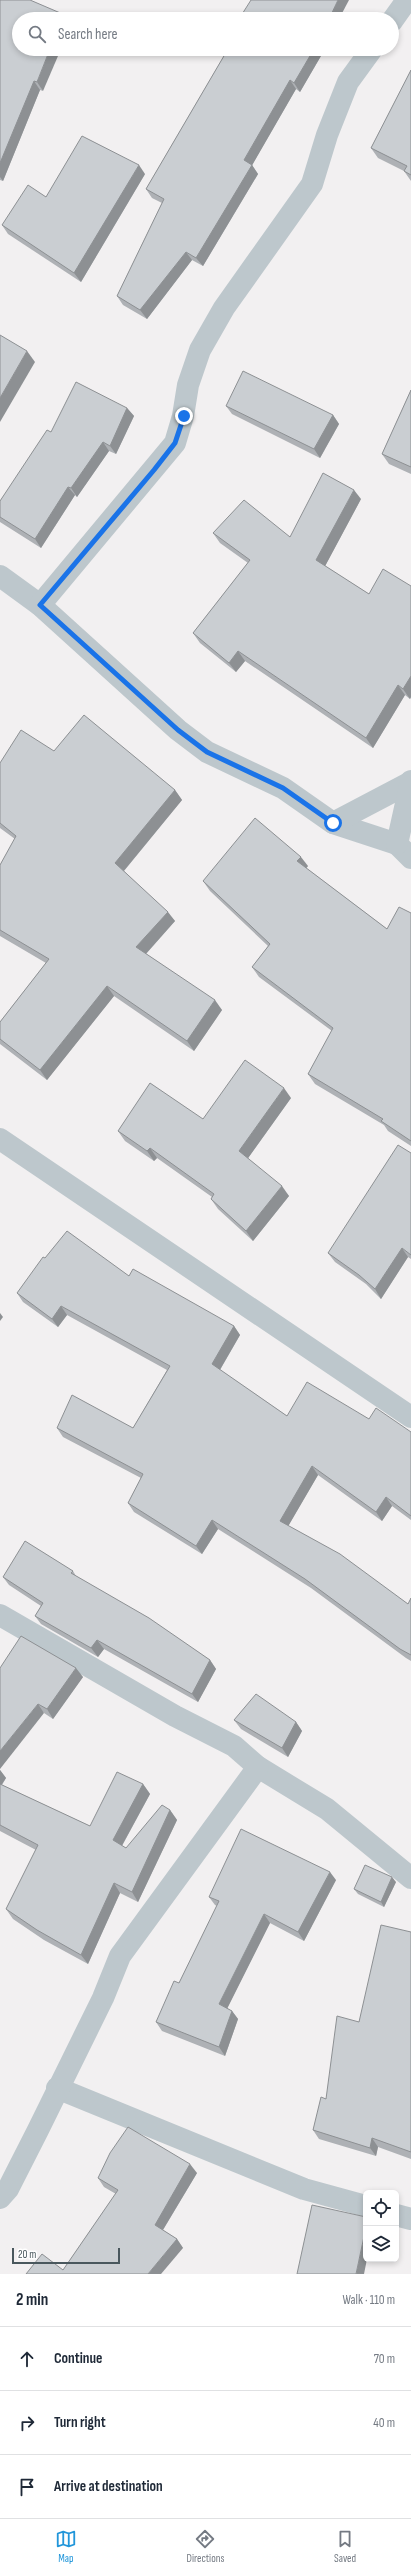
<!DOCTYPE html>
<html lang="en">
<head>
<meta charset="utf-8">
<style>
	body { margin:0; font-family:"Sofia Sans Condensed",sans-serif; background:#f2f2f3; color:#1f2937 }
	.controls { position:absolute; right:12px; bottom:12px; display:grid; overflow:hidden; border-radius:6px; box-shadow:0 2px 6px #0003 }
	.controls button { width:36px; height:36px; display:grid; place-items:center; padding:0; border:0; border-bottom:1px solid #e0e1e3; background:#fff; color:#1f2937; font:20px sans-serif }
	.scale { position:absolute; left:12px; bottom:10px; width:108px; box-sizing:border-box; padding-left:4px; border:2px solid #49575d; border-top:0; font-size:11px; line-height:14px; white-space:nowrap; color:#49575d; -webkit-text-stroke:3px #fff; paint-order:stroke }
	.stop { position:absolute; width:12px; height:12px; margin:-9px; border:3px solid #1a73e8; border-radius:50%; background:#fff }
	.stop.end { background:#1a73e8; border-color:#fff; box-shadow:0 1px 4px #0008 }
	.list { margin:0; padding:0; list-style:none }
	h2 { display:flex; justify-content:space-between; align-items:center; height:52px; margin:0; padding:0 16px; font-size:17px }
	h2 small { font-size:13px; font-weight:400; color:#747a83 }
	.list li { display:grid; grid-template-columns:26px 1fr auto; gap:12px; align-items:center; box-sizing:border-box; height:64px; padding:0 16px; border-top:1px solid #e0e1e3 }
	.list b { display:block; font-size:15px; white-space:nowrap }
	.list em { font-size:13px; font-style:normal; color:#747a83 }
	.icon { flex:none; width:22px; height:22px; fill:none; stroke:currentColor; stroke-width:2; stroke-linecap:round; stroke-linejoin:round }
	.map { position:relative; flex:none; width:411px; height:2274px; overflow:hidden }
	.search { position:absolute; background:#fff; box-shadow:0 2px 6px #0003; left:12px; right:12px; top:12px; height:44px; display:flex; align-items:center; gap:10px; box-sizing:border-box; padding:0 14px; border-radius:22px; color:#747a83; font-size:15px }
	.sheet { height:244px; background:#fff }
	nav { display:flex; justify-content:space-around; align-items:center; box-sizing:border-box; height:56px; border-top:1px solid #e0e1e3; background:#fff; font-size:11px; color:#747a83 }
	nav a { display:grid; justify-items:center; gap:2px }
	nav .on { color:#2296da }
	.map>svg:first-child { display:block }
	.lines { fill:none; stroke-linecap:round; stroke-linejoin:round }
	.street { stroke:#bdc7cc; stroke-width:22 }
	.wall { fill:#aeb1b5 }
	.shaded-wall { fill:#8d9093 }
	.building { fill:#caced2; stroke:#8d9093 }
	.route { stroke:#1a73e8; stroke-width:5 }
</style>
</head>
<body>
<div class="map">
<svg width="411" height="2274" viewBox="0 0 411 2274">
	<rect width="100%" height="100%" fill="#f2f0f1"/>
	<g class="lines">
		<g class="street">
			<polyline points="392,21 407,0"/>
			<polyline points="0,576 40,605 178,730 207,752 283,788 333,823 397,844 411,858"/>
			<polyline points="40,605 175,443 183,416 188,385 200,350 224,308 312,184 327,135 348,82 372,49"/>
			<polyline points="333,823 411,782"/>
			<polyline points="397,844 411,781"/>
			<polyline points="0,1139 411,1417"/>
			<polyline points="0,1615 175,1716 234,1746 258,1767 327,1809 411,1878"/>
			<polyline points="57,2088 304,2189 366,2206"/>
			<polyline points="0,2198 8,2189 38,2130 103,1998 120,1956 258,1767"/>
			<polyline points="396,2215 411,2219"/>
		</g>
	</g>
	<g class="wall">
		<polygon points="0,0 43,91 40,90 3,181 0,180"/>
		<polygon points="228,49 325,49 300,92 296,89 252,165 258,174 203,266 192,260 147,319 123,305 117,296 162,203 152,198 146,189"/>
		<polygon points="411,70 411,181 404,171 378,158 371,148"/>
		<polygon points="145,174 81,282 8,234 2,225"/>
		<polygon points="411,390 411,474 389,464 382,454"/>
		<polygon points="226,406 333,415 339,424 320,458 232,414"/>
		<polygon points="127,408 134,416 116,454 109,451 77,497 75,495 41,548 0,522 0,501 51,432"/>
		<polygon points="361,499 325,566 369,594 411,586 411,697 410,699 405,695 373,748 245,661 236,672 200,643 193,633 248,563 220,543 213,533 290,537"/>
		<polygon points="54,751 175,790 182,800 124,871 175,921 146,954 222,1010 194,1051 114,996 47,1080 0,1044 0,1022 46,963 0,936 0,865 15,839 0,828 0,763"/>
		<polygon points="308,866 306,868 387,929 411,913 411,1146 388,1131 384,1125 315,1084 308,1074 332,1031 259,977 252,967 268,946 210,891 203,881"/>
		<polygon points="291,1098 248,1158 289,1196 253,1241 218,1209 211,1199 212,1197 157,1158 154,1161 125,1141 118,1131 203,1119"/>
		<polygon points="411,1153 411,1259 408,1257 381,1299 366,1284 335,1262 328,1253"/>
		<polygon points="45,1258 129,1276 234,1326 240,1335 220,1370 287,1416 369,1419 411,1432 411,1520 392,1506 382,1521 318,1475 288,1526 408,1604 411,1598 411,1661 406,1658 311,1588 218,1529 202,1554 134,1512 128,1503 141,1478 63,1437 57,1428 133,1428 167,1370 67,1315 58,1327 23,1302 17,1293"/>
		<polygon points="73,1571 76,1576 210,1660 216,1669 198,1702 104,1649 98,1657 41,1624 35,1616 41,1606 9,1585 3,1577"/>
		<polygon points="0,1668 83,1677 53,1719 44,1713"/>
		<polygon points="234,1720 296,1722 302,1731 288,1757 241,1729"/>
		<polygon points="0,1770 6,1778 2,1785 90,1826 143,1784 150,1794 122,1846 126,1848 170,1810 177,1820 138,1902 120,1893 88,1964 44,1940 13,1919 6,1909 36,1850 0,1831"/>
		<polygon points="336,1880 304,1941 270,1923 227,2008 232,2011 238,2019 225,2056 162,2031 156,2022 179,1983 217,1906 215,1905 209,1897"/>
		<polygon points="396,1882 384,1907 358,1894 354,1889"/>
		<polygon points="411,1932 411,2159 378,2147 376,2156 319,2139 313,2130 359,2022"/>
		<polygon points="197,2173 163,2230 177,2239 183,2248 63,2270 116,2194 104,2187 98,2178"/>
	</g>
	<g class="shaded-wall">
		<polygon points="338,0 349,0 339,19 329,19"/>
		<polygon points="65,15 68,19 63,19"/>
		<polygon points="50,49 61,49 43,91 37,82"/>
		<polygon points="314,49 325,49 300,92 294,83"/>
		<polygon points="290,80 296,89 250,169 244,160"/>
		<polygon points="34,81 40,90 3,181 0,177 0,163"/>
		<polygon points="139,165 145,174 81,282 74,273"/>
		<polygon points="252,165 258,174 203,266 196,258"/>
		<polygon points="186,252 192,260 147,319 140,310"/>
		<polygon points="27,351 35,362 0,422 0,398"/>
		<polygon points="127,408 134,416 116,454 110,446"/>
		<polygon points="333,415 339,424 320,458 314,449"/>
		<polygon points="103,442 109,451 77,497 71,488"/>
		<polygon points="68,487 75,495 41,548 35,539"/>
		<polygon points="354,490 361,499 323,570 316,560"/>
		<polygon points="238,651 245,661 236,672 229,663"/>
		<polygon points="411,676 411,697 410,699 403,689"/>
		<polygon points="398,685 405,695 373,748 366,738"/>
		<polygon points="175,790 182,800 122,873 115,863"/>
		<polygon points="301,857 308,866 304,871 297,861"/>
		<polygon points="168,912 175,921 143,957 136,947"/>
		<polygon points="107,986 114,996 47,1080 40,1070"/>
		<polygon points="215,1000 222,1010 194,1051 187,1041"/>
		<polygon points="284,1088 291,1098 246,1161 239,1151"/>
		<polygon points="150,1148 157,1158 154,1161 147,1151"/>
		<polygon points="282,1186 289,1196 253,1241 246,1231"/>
		<polygon points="402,1248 408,1257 381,1299 375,1289"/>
		<polygon points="61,1306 67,1315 58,1327 52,1319"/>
		<polygon points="0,1313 3,1317 0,1321"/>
		<polygon points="234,1326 240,1335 218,1373 212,1364"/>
		<polygon points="312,1466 318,1475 286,1530 280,1521"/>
		<polygon points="386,1497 392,1506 382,1521 376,1512"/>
		<polygon points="212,1520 218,1529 202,1554 196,1546"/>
		<polygon points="97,1640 104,1649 98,1657 91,1648"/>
		<polygon points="210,1660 216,1669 198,1702 192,1694"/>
		<polygon points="76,1668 83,1677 53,1719 47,1709"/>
		<polygon points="38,1704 44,1713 0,1769 0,1751"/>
		<polygon points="296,1722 302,1731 288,1757 282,1748"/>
		<polygon points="0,1770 6,1778 0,1787"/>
		<polygon points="143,1784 150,1794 120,1849 113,1840"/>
		<polygon points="170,1810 177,1820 138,1902 132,1892"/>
		<polygon points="330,1872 336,1880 304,1941 298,1932"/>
		<polygon points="392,1877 396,1882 384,1907 381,1902"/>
		<polygon points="114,1883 120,1893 88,1964 81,1955"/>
		<polygon points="264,1914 270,1923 225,2013 219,2004"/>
		<polygon points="232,2011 238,2019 225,2056 219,2047"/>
		<polygon points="372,2138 378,2147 376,2156 370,2148"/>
		<polygon points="190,2164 197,2173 161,2233 155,2225"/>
		<polygon points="366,2227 366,2259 367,2259 364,2274 356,2274"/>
		<polygon points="177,2239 183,2248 161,2274 148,2274"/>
	</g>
	<g class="building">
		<polygon points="0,0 30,0 65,15 63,19 19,19 19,49 50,49 37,82 34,81 0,163"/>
		<polygon points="251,0 338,0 329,19 239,19"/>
		<polygon points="228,49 314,49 294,83 290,80 244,160 252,165 196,258 186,252 140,310 117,296 164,199 146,189"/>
		<polygon points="411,70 411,175 404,171 407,166 371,148"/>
		<polygon points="82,136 139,165 74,273 2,225 28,185 46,197"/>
		<polygon points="0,335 27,351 0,398"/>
		<polygon points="243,371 333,415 314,449 226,406"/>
		<polygon points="76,382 127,408 110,446 103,442 71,488 68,487 35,539 0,517 0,501 47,430 51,432"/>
		<polygon points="411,390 411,467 382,454"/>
		<polygon points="323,473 354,490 316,560 369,594 383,569 411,586 411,676 403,689 398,685 366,738 238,651 229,663 193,633 250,560 213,533 244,500 290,537"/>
		<polygon points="84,715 175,790 115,863 168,912 136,947 215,1000 187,1041 107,986 40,1070 0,1039 0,1022 49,959 0,930 0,865 16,836 0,823 0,763 21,730 54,751"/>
		<polygon points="255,818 301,857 297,861 387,929 399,907 411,913 411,1141 381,1121 383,1119 308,1074 333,1028 252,967 270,944 203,881"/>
		<polygon points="245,1060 284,1088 239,1151 282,1186 246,1231 211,1199 214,1194 150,1148 147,1151 118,1131 150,1083 203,1119"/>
		<polygon points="398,1145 411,1153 411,1255 402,1248 375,1289 359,1275 328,1253"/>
		<polygon points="67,1231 129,1276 133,1269 234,1326 212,1364 287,1416 307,1382 369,1419 376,1408 411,1432 411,1516 386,1497 376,1512 312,1466 280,1521 340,1554 408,1604 411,1598 411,1655 400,1649 305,1579 212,1520 196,1546 128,1503 143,1474 57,1428 72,1395 133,1428 170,1366 61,1306 52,1319 17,1293 43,1257 45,1258"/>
		<polygon points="25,1541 73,1571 71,1573 149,1618 210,1660 192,1694 97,1640 91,1648 35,1616 43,1603 3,1577"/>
		<polygon points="21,1636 76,1668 47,1709 38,1704 0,1751 0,1668"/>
		<polygon points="256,1694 296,1722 282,1748 234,1720"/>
		<polygon points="117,1772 143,1784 113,1840 126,1848 162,1805 170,1810 132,1892 114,1883 81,1955 37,1930 6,1909 38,1845 0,1825 0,1784 90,1826"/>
		<polygon points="241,1829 330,1872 298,1932 264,1914 219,2004 232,2011 219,2047 156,2022 174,1981 179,1983 219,1901 209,1897"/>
		<polygon points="365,1865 392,1877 381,1902 354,1889"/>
		<polygon points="381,1925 411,1932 411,2152 372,2138 370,2148 313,2130 321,2097 326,2099 337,2016 359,2022"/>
		<polygon points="128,2127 190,2164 155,2225 177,2239 148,2274 26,2274 42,2254 63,2270 118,2190 98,2178 110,2153"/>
		<polygon points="312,2205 366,2217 366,2227 356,2274 297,2274"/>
	</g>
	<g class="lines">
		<polyline class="route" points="184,416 175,443 154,470 40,605 178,730 207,752 283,788 333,823"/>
	</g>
</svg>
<div class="controls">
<button><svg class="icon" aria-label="locate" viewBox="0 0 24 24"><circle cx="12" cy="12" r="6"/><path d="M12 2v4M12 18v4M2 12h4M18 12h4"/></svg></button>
<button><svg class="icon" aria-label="layers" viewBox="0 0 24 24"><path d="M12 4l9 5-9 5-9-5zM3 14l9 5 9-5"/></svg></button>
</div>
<div class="scale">20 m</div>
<div class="stop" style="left:333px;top:823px"></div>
<div class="stop end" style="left:184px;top:416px"></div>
<div class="search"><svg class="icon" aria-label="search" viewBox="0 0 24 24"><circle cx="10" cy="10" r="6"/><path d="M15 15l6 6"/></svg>Search here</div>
</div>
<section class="sheet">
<h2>2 min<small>Walk · 110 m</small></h2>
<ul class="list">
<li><svg class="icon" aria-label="ahead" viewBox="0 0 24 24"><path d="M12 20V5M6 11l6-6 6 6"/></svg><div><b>Continue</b></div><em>70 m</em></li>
<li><svg class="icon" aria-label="right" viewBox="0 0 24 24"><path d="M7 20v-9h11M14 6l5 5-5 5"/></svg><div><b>Turn right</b></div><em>40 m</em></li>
<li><svg class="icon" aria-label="arrive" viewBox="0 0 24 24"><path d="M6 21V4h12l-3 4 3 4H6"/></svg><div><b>Arrive at destination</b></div></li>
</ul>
</section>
<nav>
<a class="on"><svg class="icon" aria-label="map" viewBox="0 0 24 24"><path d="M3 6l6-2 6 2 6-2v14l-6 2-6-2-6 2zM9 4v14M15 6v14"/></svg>Map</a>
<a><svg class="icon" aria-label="directions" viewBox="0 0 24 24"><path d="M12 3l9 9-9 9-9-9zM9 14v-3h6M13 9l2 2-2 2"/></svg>Directions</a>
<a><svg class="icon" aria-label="saved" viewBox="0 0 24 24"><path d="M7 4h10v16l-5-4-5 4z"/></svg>Saved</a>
</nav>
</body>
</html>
